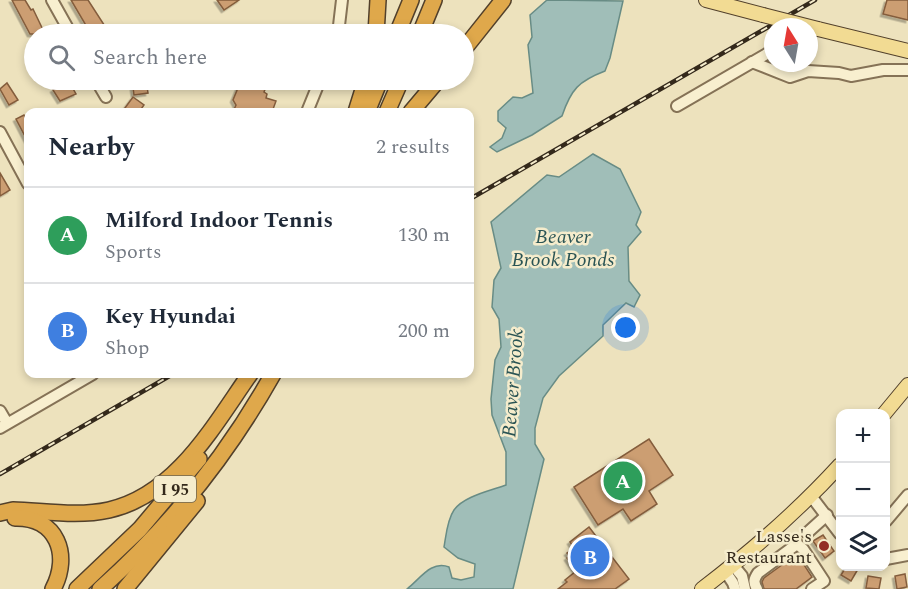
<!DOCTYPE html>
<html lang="en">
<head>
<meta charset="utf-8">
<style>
	body { margin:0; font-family:Spectral,serif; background:#f6f6f7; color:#1f2937 }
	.controls { position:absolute; right:18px; bottom:18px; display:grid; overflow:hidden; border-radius:12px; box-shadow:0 3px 9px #0003 }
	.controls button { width:54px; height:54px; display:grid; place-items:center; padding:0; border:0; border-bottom:2px solid #e0e1e3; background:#fff; color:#1f2937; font:30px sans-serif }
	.compass { position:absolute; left:764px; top:18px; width:54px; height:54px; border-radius:50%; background:#fff; box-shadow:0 3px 9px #0003; rotate:349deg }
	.you { position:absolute; left:626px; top:328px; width:21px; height:21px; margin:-15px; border:4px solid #fff; border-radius:50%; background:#1a73e8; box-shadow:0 0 0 9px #1a73e833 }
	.badge { display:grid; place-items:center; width:39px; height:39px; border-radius:50%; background:#0b8043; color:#fff; font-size:20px; font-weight:700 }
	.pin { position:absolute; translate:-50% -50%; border:3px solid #fff; box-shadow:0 2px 6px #0006 }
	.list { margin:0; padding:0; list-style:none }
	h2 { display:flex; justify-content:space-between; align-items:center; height:78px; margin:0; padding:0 24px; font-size:26px }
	h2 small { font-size:20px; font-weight:400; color:#747a83 }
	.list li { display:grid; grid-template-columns:39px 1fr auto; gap:18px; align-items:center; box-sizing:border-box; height:96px; padding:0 24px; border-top:2px solid #e0e1e3 }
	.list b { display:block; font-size:22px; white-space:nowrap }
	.list p { margin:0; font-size:20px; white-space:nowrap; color:#747a83 }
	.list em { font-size:20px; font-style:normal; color:#747a83 }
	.icon { flex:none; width:33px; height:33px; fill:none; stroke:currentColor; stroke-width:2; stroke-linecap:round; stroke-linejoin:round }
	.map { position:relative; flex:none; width:908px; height:589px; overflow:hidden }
	.search { position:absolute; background:#fff; box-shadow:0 3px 9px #0003; left:24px; top:24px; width:450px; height:66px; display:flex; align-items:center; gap:15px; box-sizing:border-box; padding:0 21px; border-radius:33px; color:#747a83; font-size:22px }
	.panel { position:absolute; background:#fff; box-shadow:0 3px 9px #0003; left:24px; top:108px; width:450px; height:270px; border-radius:12px }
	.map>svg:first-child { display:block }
	.water { fill:#a0beb8; stroke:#688c85; stroke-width:1.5 }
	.building { fill:#cc9e72; stroke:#845d3c; stroke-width:1.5; filter:url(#shadow) }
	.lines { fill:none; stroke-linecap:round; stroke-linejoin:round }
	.minor-casing { stroke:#857256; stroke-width:14 }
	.major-casing { stroke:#52402b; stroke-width:16 }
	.highway-casing { stroke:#52402b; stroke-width:18 }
	.minor { stroke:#f8efcf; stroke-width:10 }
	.major { stroke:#f2db93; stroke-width:14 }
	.highway { stroke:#dfa84b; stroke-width:15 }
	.rail-casing { stroke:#34291b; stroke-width:4.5 }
	.rail { stroke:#f5eccc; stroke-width:2; stroke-dasharray:7; stroke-linecap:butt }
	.major-bridge-casing { stroke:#52402b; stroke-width:16; stroke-linecap:butt }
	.major-bridge { stroke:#f2db93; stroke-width:14 }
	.poi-dot { fill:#932d26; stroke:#f5eccc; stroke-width:2 }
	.labels { text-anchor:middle; stroke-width:5; stroke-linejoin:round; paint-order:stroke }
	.shield { fill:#f5eccc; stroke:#6e6450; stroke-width:1.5 }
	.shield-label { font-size:16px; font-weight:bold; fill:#34291b }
	.poi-label { font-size:18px; fill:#34291b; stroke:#f5eccc; text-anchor:end }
	.water-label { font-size:20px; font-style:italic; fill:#2a5454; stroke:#f5eccc }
</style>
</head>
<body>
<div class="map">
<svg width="908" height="589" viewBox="0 0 908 589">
	<defs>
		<filter id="shadow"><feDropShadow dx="-2.5" dy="2.5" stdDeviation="0" flood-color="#0004"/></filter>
	</defs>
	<rect width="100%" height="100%" fill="#ede2bd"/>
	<g class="water">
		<path d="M547 0 623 1 610 58 605 71C579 81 571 89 562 116L532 135 497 152 490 147 502 138 506 128 498 121V111L513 97 522 98 533 93 528 45 532 37 530 15Z"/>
		<path d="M593 154 620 169 641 212 636 225 641 232 628 247 629 281 640 295 634 307 626 303 603 325V336L559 376 543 398 535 428V444L544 459 513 589H407C420 579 431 560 449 567L452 578 461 580 474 577 475 564 458 558 444 547C446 536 447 520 454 510 464 496 490 491 506 485V452L492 415 491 399 495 360 501 347 499 319 492 307 494 280 501 268 491 222 547 175 559 177Z"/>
	</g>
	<g class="building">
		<polygon points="12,0 25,0 31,10 33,9 45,34 30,34"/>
		<polygon points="71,0 88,0 110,34 91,34"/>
		<polygon points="217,0 239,0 224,10"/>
		<polygon points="887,0 908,0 908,20 883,14"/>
		<polygon points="68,80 76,94 60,101 53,90"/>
		<polygon points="132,80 146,80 148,93 134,95"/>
		<polygon points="244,80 269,80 264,92 267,94 266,98 276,101 272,112 258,109 257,112 233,112 236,105 233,100 240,83 242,83"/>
		<polygon points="7,83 18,100 9,105 0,89"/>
		<polygon points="133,97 144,105 139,112 122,112"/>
		<polygon points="24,115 28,123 28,142 16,119"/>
		<polygon points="0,173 10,190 0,196"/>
		<polygon points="649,439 673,475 649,491 657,504 631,521 623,509 598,525 574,487"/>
		<polygon points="589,527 629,579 615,589 558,589 567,582 565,580 576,571 567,558 570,556 567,553 574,548 570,542"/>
		<polygon points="823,535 834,551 825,558 813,541"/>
		<polygon points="797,554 812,577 796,589 764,589 762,582 764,578"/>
		<polygon points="846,567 853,567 858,569 851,581 841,575"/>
		<polygon points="905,574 907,587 897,589 895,576"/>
		<polygon points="868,576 881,578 879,589 866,588"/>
	</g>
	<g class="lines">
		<defs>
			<g id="minor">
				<polyline points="52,0 71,34"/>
				<polyline points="338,34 342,0"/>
				<polyline points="752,62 790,77 808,71 839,73 851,76 883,70 908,70"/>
				<polyline points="96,80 106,97"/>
				<polyline points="677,106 770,52 773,47"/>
				<polyline points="307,112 320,80"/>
				<polyline points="0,132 28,184"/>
				<polyline points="0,411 7,423"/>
				<polyline points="0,428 93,374"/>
				<polyline points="811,496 840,534"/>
				<polyline points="886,521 908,495"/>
				<polyline points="807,533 827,515"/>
				<polyline points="886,559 908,555"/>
				<polyline points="733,565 742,576 745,589"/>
				<polyline points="725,571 733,583 735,589"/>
				<path d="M757 589C753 582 754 579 758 573L797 544 803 549 824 581 812 589"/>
			</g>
			<g id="major">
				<polyline points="706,0 763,15"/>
				<polyline points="818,29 908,51"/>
				<polyline points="884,414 908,385"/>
				<path d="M702 589C752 551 798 511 840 465"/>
			</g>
			<g id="highway">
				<polyline points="376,34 378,0"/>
				<polyline points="397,34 411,0"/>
				<polyline points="420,34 434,0"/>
				<polyline points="464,49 503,0"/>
				<polyline points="356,112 366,80"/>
				<polyline points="367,112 380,80"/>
				<polyline points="387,112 401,80"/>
				<polyline points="411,112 438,80"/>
				<path d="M0 513 13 510C44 511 78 517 109 510 176 495 214 425 250 374"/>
				<path d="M15 518C57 517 71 555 53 589"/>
				<polyline points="77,589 140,529 199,459"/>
				<path d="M100 589C169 528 228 454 273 374"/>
				<polyline points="125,589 197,501"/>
			</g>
		</defs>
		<use href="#minor" class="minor-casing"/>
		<use href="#major" class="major-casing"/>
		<use href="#highway" class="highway-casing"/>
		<use href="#minor" class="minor"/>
		<use href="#major" class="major"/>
		<use href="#highway" class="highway"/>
		<defs>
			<g id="rail">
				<polyline points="470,199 815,0"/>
				<polyline points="0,474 173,374"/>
			</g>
		</defs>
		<use href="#rail" class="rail-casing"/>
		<use href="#rail" class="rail"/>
		<defs>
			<polyline id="major-bridge" points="763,15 818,29"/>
		</defs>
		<use href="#major-bridge" class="major-bridge-casing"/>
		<use href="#major-bridge" class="major-bridge"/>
	</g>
	<circle class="poi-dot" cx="824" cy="546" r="6"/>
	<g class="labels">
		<rect class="shield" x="154" y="476" width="42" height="26" rx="4.5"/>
		<g class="shield-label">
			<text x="175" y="495">I 95</text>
		</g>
		<g class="poi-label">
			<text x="812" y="542">Lasse's<tspan x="812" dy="21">Restaurant</tspan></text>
		</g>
		<g class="water-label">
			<text x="563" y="243">Beaver<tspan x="563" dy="23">Brook Ponds</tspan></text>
			<text transform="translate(512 383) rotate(-86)" y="7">Beaver Brook</text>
		</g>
	</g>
</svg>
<div class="controls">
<button>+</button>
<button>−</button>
<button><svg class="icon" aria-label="layers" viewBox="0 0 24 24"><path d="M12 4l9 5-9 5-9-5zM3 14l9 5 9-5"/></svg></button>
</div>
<svg class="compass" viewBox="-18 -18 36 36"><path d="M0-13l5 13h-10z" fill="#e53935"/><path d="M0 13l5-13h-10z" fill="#747a83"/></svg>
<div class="you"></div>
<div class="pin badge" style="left:623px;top:481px;background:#2e9e5b">A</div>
<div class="pin badge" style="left:590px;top:557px;background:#3f7fe0">B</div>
<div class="search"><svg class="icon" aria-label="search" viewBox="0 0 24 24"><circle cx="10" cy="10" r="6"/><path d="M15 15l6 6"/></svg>Search here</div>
<section class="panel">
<h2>Nearby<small>2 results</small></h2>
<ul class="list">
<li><span class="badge" style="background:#2e9e5b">A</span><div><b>Milford Indoor Tennis</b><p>Sports</p></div><em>130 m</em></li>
<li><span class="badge" style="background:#3f7fe0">B</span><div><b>Key Hyundai</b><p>Shop</p></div><em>200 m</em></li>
</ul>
</section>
</div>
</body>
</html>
